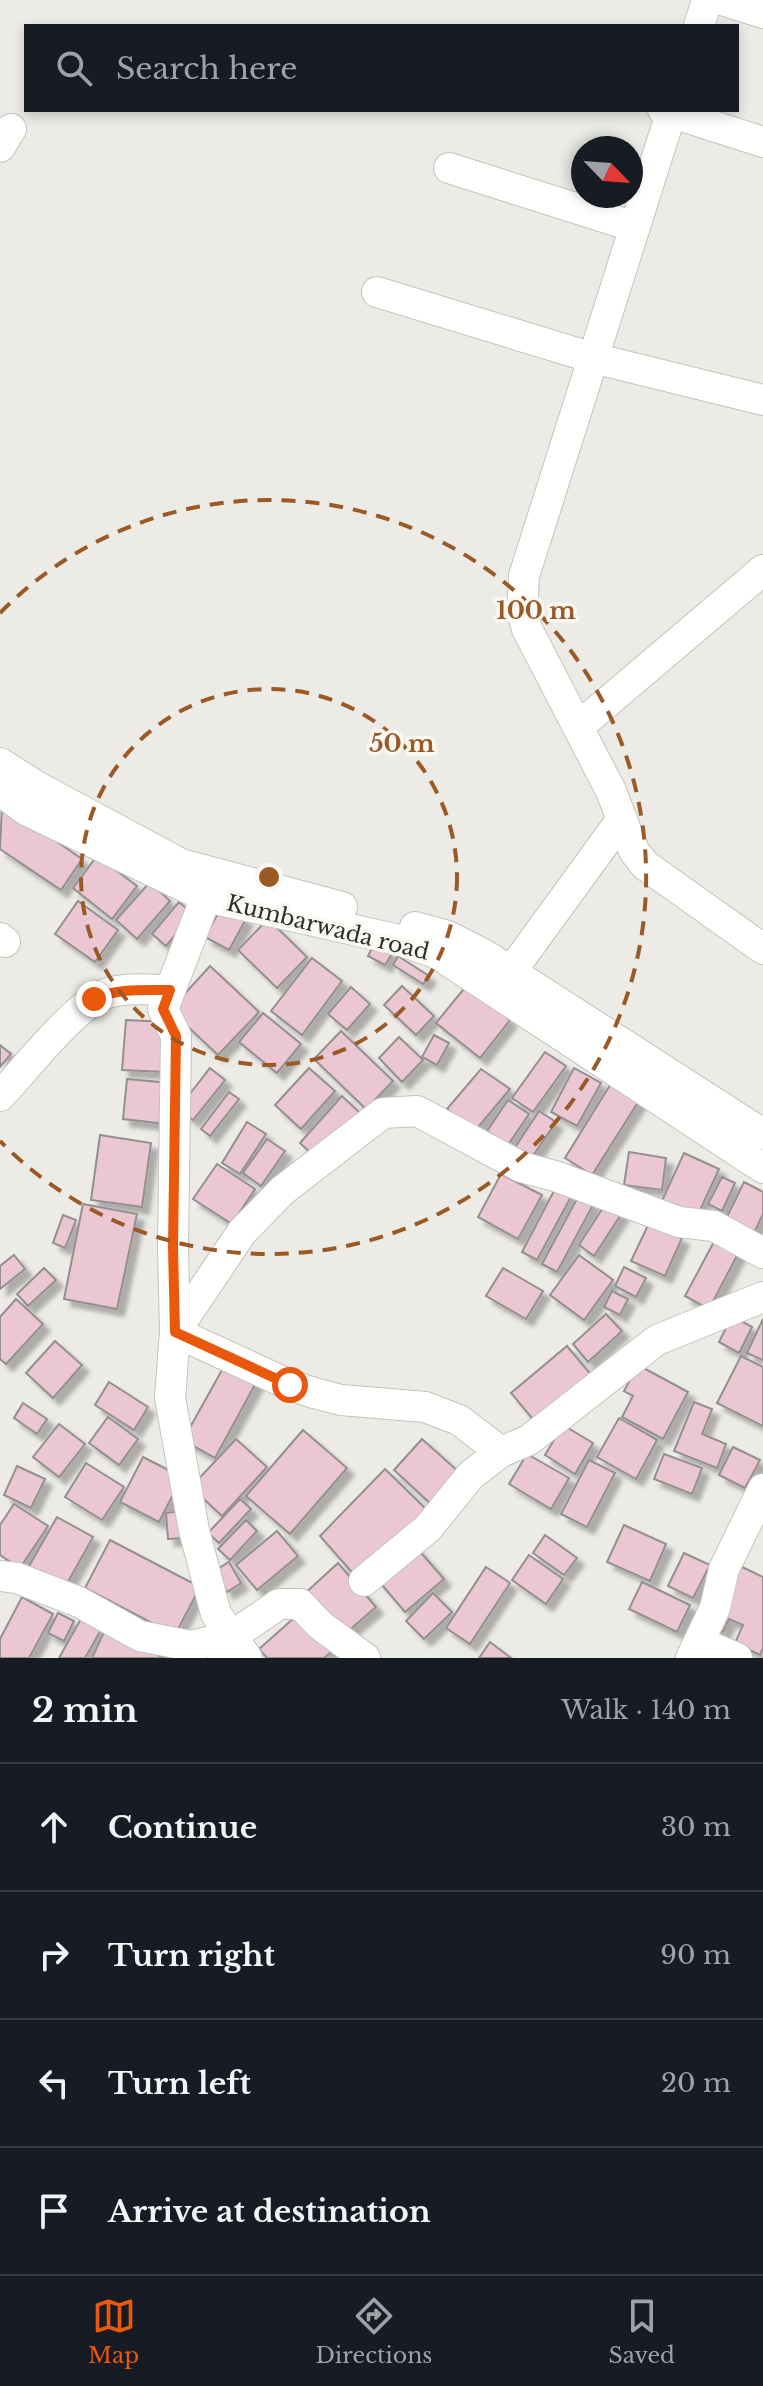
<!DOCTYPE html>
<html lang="en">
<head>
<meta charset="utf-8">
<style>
	body { margin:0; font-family:"Libre Baskerville",serif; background:#242831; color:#f1f3f6 }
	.compass { position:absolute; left:571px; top:136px; width:72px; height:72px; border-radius:50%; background:#171b24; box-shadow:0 4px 12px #0003; rotate:115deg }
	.stop { position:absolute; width:24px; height:24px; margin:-18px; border:6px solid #ea580c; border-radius:50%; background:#fff }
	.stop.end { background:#ea580c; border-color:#fff; box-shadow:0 2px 8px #0008 }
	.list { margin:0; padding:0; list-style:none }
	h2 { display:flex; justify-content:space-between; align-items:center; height:104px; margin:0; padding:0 32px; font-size:34px }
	h2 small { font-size:26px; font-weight:400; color:#9ea1a6 }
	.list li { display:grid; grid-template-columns:52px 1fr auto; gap:24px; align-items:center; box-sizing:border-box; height:128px; padding:0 32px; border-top:2px solid #363941 }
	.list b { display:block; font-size:30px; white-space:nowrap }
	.list em { font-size:26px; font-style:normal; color:#9ea1a6 }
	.icon { flex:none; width:44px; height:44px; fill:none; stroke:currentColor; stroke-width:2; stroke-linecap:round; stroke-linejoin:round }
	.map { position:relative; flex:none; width:763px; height:1658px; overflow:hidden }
	.search { position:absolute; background:#171b24; box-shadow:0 4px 12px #0003; left:24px; right:24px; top:24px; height:88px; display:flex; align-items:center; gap:20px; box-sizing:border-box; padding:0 28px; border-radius:0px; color:#9ea1a6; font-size:30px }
	.sheet { height:616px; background:#171b24 }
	nav { display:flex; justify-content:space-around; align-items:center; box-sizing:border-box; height:112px; border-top:2px solid #363941; background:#171b24; font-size:22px; color:#9ea1a6 }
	nav a { display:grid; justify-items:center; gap:4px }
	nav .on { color:#ea580c }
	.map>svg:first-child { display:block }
	.building { fill:#eac7d3; stroke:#948f91; stroke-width:2; filter:url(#shadow) }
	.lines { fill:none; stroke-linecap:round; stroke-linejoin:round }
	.minor-casing { stroke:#c4c3be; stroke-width:32 }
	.minor { stroke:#fff; stroke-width:30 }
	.route { stroke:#ea580c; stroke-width:10 }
	.ring { fill:none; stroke:#9a5925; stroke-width:4; stroke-dasharray:14 10 }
	.labels { text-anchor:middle; stroke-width:7; stroke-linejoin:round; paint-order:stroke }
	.street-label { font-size:22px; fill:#2f2e2c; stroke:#faf8f3 }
	.centre { fill:#9a5925; stroke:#faf8f3; stroke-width:4 }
	.ring-label { font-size:24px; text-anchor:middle; font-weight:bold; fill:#9a5925; stroke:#faf8f3; stroke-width:7; stroke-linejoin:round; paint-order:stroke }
</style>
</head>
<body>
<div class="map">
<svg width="763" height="1658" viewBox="0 0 763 1658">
	<defs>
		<filter id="shadow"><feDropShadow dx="7" dy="7" stdDeviation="2" flood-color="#0004"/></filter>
	</defs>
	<rect width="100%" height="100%" fill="#ecebe6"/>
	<g class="building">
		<polygon points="2,804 82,859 61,890 0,849"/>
		<polygon points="97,856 137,886 112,919 73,888"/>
		<polygon points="150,882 170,901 137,939 116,920"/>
		<polygon points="78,901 118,930 95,962 55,934"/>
		<polygon points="179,902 193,914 166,946 152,934"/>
		<polygon points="222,906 246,919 229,950 205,937"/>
		<polygon points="268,919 307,957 277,988 238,950"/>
		<polygon points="375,942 393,952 385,965 368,956"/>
		<polygon points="398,956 429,976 423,984 393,965"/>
		<polygon points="312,958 342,981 302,1035 271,1011"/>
		<polygon points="210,966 259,1012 218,1055 170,1010"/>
		<polygon points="467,985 510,1020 480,1058 436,1023"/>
		<polygon points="402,986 434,1016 416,1035 384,1005"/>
		<polygon points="351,987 370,1004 347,1030 328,1014"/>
		<polygon points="263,1013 301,1044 277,1073 239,1042"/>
		<polygon points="126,1020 169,1022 166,1072 122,1070"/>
		<polygon points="341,1031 393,1081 366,1109 314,1059"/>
		<polygon points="434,1035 449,1043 437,1065 422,1057"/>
		<polygon points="399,1037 423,1060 402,1082 379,1058"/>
		<polygon points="0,1045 11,1054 0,1067"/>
		<polygon points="545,1052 566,1066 533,1112 512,1098"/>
		<polygon points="210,1068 225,1080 193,1120 178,1109"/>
		<polygon points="309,1068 335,1091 301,1129 275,1105"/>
		<polygon points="574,1068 601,1083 577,1126 551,1112"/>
		<polygon points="481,1069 510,1089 474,1132 447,1109"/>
		<polygon points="127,1079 170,1083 166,1124 123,1119"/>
		<polygon points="612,1082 640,1099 592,1175 565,1158"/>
		<polygon points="229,1092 239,1099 210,1136 201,1129"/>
		<polygon points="342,1096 361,1114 319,1161 300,1143"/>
		<polygon points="508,1100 529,1114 508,1145 487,1131"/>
		<polygon points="539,1111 556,1122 530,1160 514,1149"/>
		<polygon points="247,1122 266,1134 240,1174 222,1163"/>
		<polygon points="100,1135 151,1143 142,1207 91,1200"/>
		<polygon points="267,1139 285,1151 261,1186 243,1173"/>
		<polygon points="629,1152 666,1158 662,1190 624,1185"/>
		<polygon points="684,1153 719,1169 695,1221 660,1205"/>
		<polygon points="217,1164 255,1189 232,1224 193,1199"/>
		<polygon points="501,1174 542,1195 518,1239 478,1217"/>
		<polygon points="722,1177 735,1183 722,1211 708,1204"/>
		<polygon points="744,1182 763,1192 763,1214 753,1235 725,1221"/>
		<polygon points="557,1185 573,1193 537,1260 522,1252"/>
		<polygon points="579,1195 594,1203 557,1272 542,1264"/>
		<polygon points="606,1203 622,1213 594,1256 579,1245"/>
		<polygon points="83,1204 137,1214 117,1309 64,1299"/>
		<polygon points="63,1215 76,1220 65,1248 53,1243"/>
		<polygon points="649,1223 682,1238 665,1276 631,1261"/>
		<polygon points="717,1236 741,1248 709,1309 685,1296"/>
		<polygon points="14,1255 25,1269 0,1289 0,1266"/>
		<polygon points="579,1255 613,1280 584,1320 550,1295"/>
		<polygon points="624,1267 646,1278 636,1297 615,1286"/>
		<polygon points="44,1268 56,1280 28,1306 17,1294"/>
		<polygon points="503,1268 543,1291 526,1319 486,1296"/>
		<polygon points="612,1291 628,1299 620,1315 604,1307"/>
		<polygon points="16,1299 43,1324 6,1364 0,1359 0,1317"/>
		<polygon points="606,1314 622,1331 588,1362 573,1344"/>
		<polygon points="732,1316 752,1327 739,1353 719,1342"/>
		<polygon points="763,1319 763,1360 747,1353"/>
		<polygon points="55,1341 82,1365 53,1398 26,1373"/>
		<polygon points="567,1346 592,1376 536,1423 511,1393"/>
		<polygon points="741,1356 763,1367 763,1426 717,1403"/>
		<polygon points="227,1361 258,1379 215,1458 183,1440"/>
		<polygon points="638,1365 688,1392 663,1439 622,1417 633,1396 624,1391"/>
		<polygon points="109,1382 148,1407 134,1430 95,1405"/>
		<polygon points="694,1402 712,1409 702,1434 726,1444 717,1468 674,1451"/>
		<polygon points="23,1403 47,1419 37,1434 14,1418"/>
		<polygon points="108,1417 138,1439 119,1465 89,1443"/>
		<polygon points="619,1418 657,1440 636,1479 597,1457"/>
		<polygon points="59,1424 85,1444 59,1477 33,1457"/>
		<polygon points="563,1425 593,1443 575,1474 545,1455"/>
		<polygon points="303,1430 347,1468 290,1534 246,1496"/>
		<polygon points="236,1439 267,1467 222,1516 191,1487"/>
		<polygon points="422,1439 460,1473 431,1504 394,1470"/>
		<polygon points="733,1447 760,1460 745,1488 719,1475"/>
		<polygon points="527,1454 569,1478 551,1509 509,1484"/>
		<polygon points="664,1454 702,1468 692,1494 654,1479"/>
		<polygon points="143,1457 182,1477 159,1522 120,1502"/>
		<polygon points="589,1460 615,1473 587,1527 561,1514"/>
		<polygon points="86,1463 124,1487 102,1520 65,1497"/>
		<polygon points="17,1466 45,1479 31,1508 4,1495"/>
		<polygon points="385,1469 430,1513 357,1578 320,1536"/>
		<polygon points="240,1499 251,1509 219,1543 208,1533"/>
		<polygon points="14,1504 48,1526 20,1568 0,1555 0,1525"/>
		<polygon points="182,1511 184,1538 168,1539 166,1513"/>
		<polygon points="57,1517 93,1537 64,1589 28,1568"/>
		<polygon points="246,1520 257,1531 230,1560 218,1549"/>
		<polygon points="624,1525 666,1544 650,1581 607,1562"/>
		<polygon points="277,1531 298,1556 257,1590 236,1565"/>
		<polygon points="545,1535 577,1558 564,1575 533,1553"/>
		<polygon points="110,1540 200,1587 175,1635 85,1588"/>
		<polygon points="415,1546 444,1579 405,1612 377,1579"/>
		<polygon points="684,1553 710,1565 693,1598 668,1586"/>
		<polygon points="529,1555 563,1579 546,1604 512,1580"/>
		<polygon points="229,1562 241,1583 227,1592 214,1571"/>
		<polygon points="338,1563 376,1607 339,1639 302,1596"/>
		<polygon points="740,1566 763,1577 763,1648 760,1655 735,1643 743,1625 729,1619 723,1632 712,1627"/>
		<polygon points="486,1567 510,1583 470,1644 446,1628"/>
		<polygon points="642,1582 690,1605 677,1632 629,1609"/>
		<polygon points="433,1593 452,1612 424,1639 406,1621"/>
		<polygon points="22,1597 53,1614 29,1658 0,1658 0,1639"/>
		<polygon points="303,1610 336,1648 324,1658 267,1658 259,1649"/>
		<polygon points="58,1613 74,1621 64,1641 48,1633"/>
		<polygon points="82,1617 102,1628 85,1658 59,1658"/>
		<polygon points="105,1630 164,1658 169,1647 184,1658 92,1658"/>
		<polygon points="490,1642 511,1658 479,1658"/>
	</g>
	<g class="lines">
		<defs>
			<g id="minor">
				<polyline points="722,0 763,13"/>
				<polyline points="699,26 707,0"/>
				<polyline points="663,110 763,142"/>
				<polyline points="672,110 524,576 522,611 527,629 611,791 634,851 645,865 763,949"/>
				<polyline points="0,147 11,129"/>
				<polyline points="449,168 635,227"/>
				<polyline points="377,292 593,358 763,400"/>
				<polyline points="578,727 763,570"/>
				<polyline points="0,763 36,786 181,864 342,907"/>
				<polyline points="0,791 26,810 206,897 399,940 436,953 763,1168"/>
				<polyline points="206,897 163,1009 176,1036 173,1247 175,1332 170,1398 194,1530 216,1614 247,1658"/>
				<polyline points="415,927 448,936 485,955 763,1134"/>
				<polyline points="0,938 5,942"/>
				<polyline points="510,973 622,819"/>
				<path d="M0 1096C24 1071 77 1002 108 993 127 987 150 990 170 990"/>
				<polyline points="175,1332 242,1232 283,1190 383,1113 417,1111 521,1167 555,1176 679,1222 714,1226 763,1253"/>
				<polyline points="175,1332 290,1385 314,1393 341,1400 425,1407 459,1420 501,1452 529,1440 657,1340 763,1297"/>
				<polyline points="0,1576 17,1578 79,1602 140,1636 191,1646 232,1636"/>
				<polyline points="364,1581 428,1528 471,1475 501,1452"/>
				<polyline points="699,1642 737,1658"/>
				<polyline points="221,1650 232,1636 279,1604 300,1604 320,1625 365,1658"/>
				<polyline points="691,1658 715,1608 724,1569 763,1489"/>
			</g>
		</defs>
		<use href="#minor" class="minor-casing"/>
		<use href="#minor" class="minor"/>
	</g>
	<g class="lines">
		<path class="route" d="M94 999C118 988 144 990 170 990L163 1009 176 1036 173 1247 175 1332 290 1385"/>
	</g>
	<g class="ring">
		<circle cx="269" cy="877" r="188"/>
		<path d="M0 613A377 377 0 1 1 0 1141"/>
	</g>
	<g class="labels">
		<g class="street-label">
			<text transform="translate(328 927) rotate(14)" y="8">Kumbarwada road</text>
		</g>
	</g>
	<circle cx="269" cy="877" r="12" class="centre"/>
	<g class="ring-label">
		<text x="536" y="619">100 m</text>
		<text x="402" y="752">50 m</text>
	</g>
</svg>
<svg class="compass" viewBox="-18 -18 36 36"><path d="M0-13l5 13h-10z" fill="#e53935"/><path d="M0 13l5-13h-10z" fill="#9ea1a6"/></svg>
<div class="stop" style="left:290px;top:1385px"></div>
<div class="stop end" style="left:94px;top:999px"></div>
<div class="search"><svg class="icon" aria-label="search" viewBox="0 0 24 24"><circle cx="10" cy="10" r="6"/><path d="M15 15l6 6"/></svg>Search here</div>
</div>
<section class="sheet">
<h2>2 min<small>Walk · 140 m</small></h2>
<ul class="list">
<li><svg class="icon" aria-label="ahead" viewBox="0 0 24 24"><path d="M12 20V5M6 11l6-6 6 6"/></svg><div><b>Continue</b></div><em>30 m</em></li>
<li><svg class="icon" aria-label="right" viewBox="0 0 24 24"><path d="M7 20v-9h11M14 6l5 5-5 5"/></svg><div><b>Turn right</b></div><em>90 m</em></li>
<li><svg class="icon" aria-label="left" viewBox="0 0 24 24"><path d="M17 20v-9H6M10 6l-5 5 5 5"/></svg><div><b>Turn left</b></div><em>20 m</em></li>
<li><svg class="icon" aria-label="arrive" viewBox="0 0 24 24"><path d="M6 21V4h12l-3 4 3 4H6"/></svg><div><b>Arrive at destination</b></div></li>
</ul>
</section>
<nav>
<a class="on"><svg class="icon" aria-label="map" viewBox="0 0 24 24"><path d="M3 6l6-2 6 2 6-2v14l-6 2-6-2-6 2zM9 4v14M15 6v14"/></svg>Map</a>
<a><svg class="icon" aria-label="directions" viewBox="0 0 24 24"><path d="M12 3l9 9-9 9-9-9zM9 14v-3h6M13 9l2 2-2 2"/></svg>Directions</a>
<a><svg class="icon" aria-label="saved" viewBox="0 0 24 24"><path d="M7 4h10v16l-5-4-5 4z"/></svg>Saved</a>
</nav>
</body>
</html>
